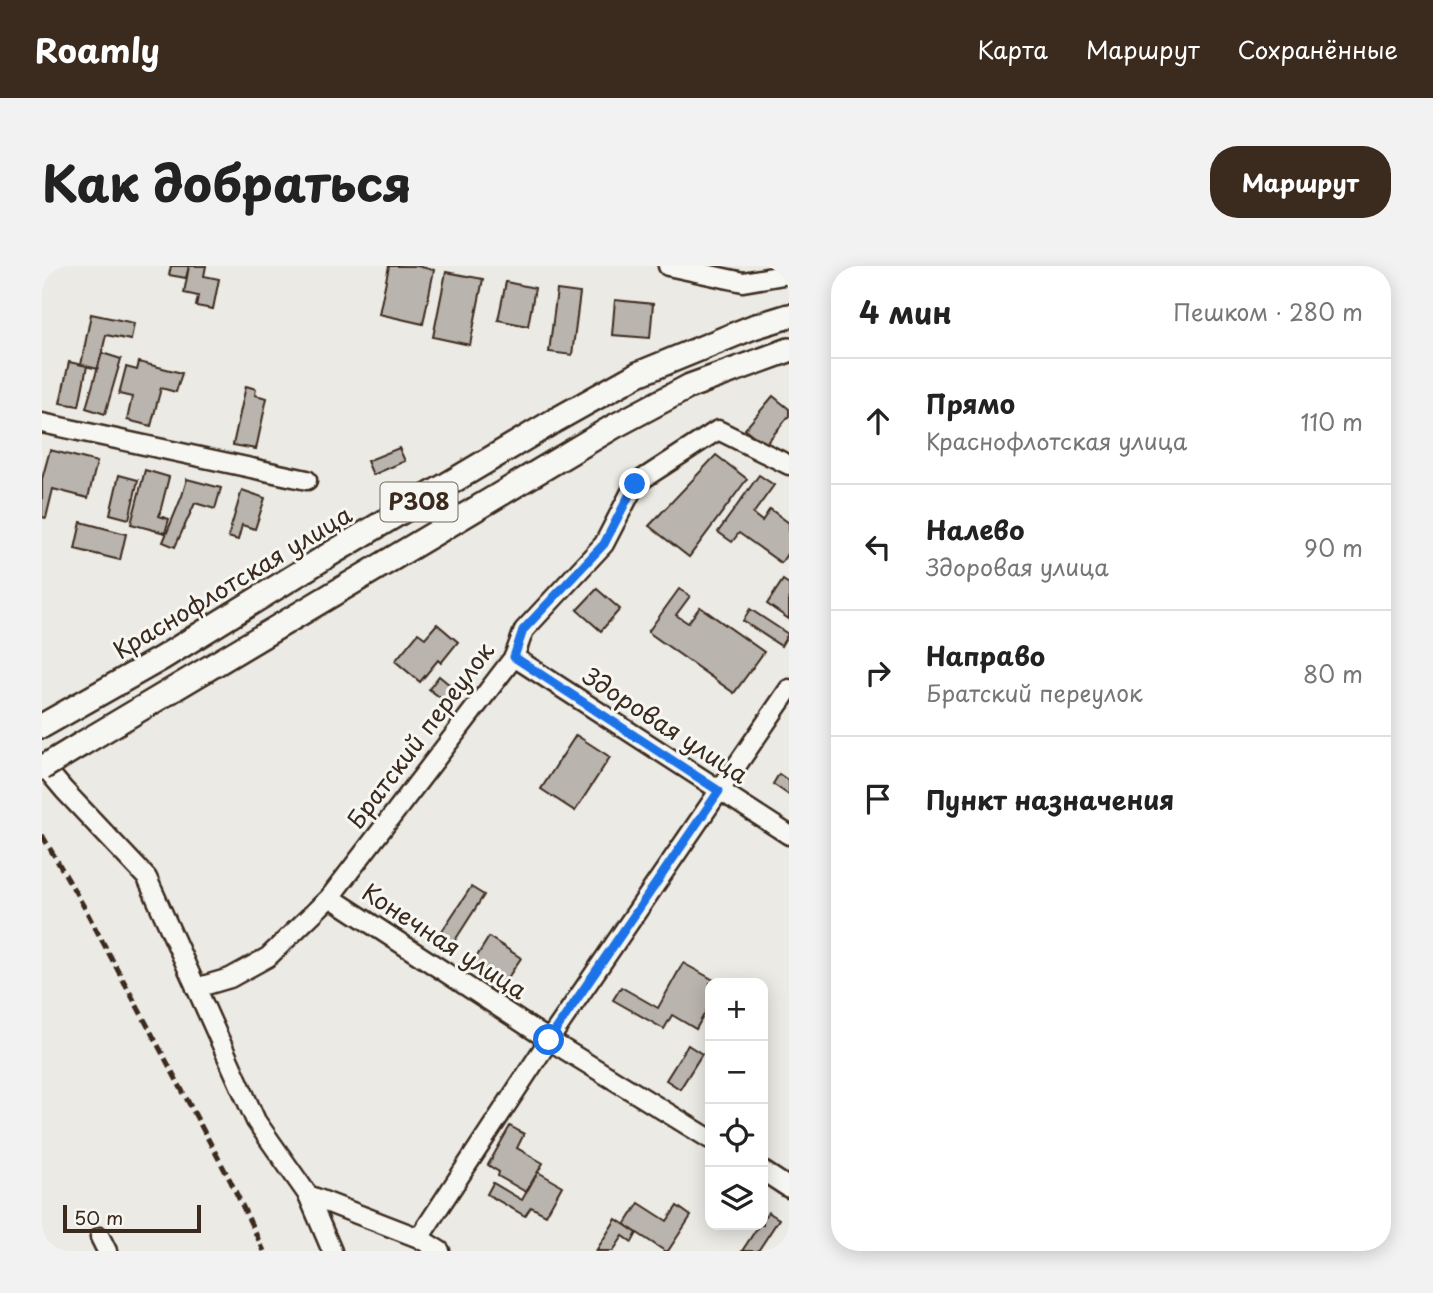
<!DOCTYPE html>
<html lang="ru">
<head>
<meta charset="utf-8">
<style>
	body { margin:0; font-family:"Playpen Sans",sans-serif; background:#f2f2f2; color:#222 }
	.controls { position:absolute; right:21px; bottom:21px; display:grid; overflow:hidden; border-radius:14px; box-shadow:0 4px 18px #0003 }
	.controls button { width:63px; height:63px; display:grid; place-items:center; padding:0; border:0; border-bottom:2px solid #e0e0e0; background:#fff; color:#222; font:35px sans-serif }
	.scale { position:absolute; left:21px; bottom:18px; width:138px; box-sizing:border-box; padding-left:7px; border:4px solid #3b2a1e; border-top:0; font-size:19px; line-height:24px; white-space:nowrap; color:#3b2a1e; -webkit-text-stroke:5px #f6f6f2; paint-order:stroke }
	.stop { position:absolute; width:21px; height:21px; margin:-16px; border:5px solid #1a73e8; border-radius:50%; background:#fff }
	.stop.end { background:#1a73e8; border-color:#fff; box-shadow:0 2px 7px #0008 }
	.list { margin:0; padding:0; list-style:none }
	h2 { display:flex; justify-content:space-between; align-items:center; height:91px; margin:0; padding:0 28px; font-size:30px }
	h2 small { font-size:23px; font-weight:400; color:#767676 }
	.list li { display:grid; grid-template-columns:46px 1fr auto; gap:21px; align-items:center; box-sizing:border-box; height:126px; padding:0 28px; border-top:2px solid #e0e0e0 }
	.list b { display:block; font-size:26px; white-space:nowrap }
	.list p { margin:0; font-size:23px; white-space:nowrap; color:#767676 }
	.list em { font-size:23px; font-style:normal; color:#767676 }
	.icon { flex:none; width:38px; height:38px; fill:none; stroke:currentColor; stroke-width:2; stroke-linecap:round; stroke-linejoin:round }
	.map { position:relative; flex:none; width:747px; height:985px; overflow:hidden; border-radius:28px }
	header { display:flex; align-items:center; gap:42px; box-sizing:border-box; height:98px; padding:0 35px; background:#3b2a1e; color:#fff }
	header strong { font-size:33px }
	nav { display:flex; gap:38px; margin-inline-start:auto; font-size:24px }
	.intro { display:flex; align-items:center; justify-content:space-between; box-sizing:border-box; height:168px; padding:0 42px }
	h1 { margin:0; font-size:49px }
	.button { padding:18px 32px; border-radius:28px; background:#3b2a1e; color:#fff; font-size:24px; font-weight:700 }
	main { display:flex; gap:42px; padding:0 42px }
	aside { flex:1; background:#fff; border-radius:28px; box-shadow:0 4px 18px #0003 }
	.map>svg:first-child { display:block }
	.building { fill:#bab4ae; stroke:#3b2a1e; stroke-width:2 }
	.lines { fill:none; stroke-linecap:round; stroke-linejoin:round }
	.minor-casing { stroke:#3b2a1e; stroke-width:23 }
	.major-casing { stroke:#3b2a1e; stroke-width:28 }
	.minor { stroke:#f6f6f2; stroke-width:18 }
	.major { stroke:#f6f6f2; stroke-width:23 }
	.rail { stroke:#3b2a1e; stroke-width:5; stroke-dasharray:10 5; stroke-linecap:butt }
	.major-bridge-casing { stroke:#3b2a1e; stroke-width:28; stroke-linecap:butt }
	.major-bridge { stroke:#f6f6f2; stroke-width:23 }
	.route { stroke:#1a73e8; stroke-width:9 }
	.labels { text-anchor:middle; stroke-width:6; stroke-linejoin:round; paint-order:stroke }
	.shield { fill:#f6f6f2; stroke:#73675e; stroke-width:2 }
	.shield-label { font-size:23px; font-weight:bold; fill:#3b2a1e }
	.street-label { font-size:24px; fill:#3b2a1e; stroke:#f6f6f2 }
</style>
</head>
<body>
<header>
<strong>Roamly</strong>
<nav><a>Карта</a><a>Маршрут</a><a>Сохранённые</a></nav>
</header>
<div class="intro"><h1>Как добраться</h1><a class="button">Маршрут</a></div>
<main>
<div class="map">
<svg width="747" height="985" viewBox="0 0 747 985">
	<rect width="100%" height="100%" fill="#ebeae5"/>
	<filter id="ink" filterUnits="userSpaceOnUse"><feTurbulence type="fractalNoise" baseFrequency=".0143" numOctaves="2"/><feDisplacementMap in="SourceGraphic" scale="14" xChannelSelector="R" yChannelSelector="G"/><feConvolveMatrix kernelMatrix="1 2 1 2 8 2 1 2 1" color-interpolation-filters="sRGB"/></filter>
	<g filter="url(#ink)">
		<g class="building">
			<polygon points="129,0 147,0 144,12 127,9"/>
			<polygon points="147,0 164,0 162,10 177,13 171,43 154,40 156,30 142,27"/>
			<polygon points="347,0 375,0 392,4 381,58 337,48"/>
			<polygon points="404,6 441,13 428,79 391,71"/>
			<polygon points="464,16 493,22 486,60 456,54"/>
			<polygon points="515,24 538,27 530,89 507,86"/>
			<polygon points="573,34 611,38 608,72 570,69"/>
			<polygon points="49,48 92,57 89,74 64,69 56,103 39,99"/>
			<polygon points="60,87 79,93 63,148 44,142"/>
			<polygon points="27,96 45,100 37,140 18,137"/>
			<polygon points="97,96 140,107 134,126 119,122 109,160 85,154 90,131 77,128 84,101 95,104"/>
			<polygon points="204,120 214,123 213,129 225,132 214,183 191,179"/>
			<polygon points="731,130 747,143 747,150 723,179 703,163"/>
			<polygon points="357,182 363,195 331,209 325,195"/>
			<polygon points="8,184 55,196 46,232 11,223 4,252 0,251 0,213"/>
			<polygon points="674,189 705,213 647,291 607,260"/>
			<polygon points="103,204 127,211 117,250 127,253 123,267 89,258"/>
			<polygon points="77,209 96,214 87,253 68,248"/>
			<polygon points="717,209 732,219 711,248 720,255 728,243 747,257 747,285 739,297 697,267 690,276 676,266"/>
			<polygon points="145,213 179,222 173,243 153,237 133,281 121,276 140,230"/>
			<polygon points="200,224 223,232 213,263 200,259 196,274 186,271"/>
			<polygon points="39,256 84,268 78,294 33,283"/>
			<polygon points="741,314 747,318 747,353 725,338"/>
			<polygon points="555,323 578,343 559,365 535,344"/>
			<polygon points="637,323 648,330 634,349 646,357 658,341 722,386 692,427 606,366"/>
			<polygon points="708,343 746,368 739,380 701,355"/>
			<polygon points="395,358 416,376 399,397 396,394 378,416 353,395 376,367 383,372"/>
			<polygon points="397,410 419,428 409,440 387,423"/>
			<polygon points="534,469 568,491 533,545 499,523"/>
			<polygon points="737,508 747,515 747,529 731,518"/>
			<polygon points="429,621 442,629 410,679 396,671"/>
			<polygon points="447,671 479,692 463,716 432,695"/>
			<polygon points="641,697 677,717 668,717 668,738 654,763 630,749 622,763 571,734 579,721 616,742"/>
			<polygon points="646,779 660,788 638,823 624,814"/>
			<polygon points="468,860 482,868 475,882 501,897 484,926 456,910 457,906 446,899"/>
			<polygon points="496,906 520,920 504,949 489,941 483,950 445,928 451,917 480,934"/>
			<polygon points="597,937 625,955 635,940 649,950 626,985 623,985 583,959"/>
			<polygon points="726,946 737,953 716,985 700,985 717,959 721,959 721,953"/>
			<polygon points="574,953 595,967 590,976 581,970 571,985 554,985"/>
		</g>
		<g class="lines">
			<defs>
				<g id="minor">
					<polyline points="626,0 701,16 747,8"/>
					<polyline points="0,157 265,214"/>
					<polyline points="472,391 747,569"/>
					<polyline points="0,498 22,524 105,612 214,855 266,929 290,985"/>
					<polyline points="288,631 507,774 668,873"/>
					<polyline points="154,722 188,712 226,691 288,631 472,391 482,364 562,278 593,218 676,164 747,199"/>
					<polyline points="721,905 747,922"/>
					<polyline points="266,929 377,972 398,985"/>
					<polyline points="58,971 65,985"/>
					<polyline points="377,972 507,774 747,423"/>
				</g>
				<g id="major">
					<polyline points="0,460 120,392 290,287 512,155 596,108 711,61 747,50"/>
					<polyline points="38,479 571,161 648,120 747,84"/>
				</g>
			</defs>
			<use href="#minor" class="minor-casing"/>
			<use href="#major" class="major-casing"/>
			<use href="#minor" class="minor"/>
			<use href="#major" class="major"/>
			<polyline class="rail" points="0,569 41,639 188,914 222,985"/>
			<defs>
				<polyline id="major-bridge" points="0,502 38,479"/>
			</defs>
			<use href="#major-bridge" class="major-bridge-casing"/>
			<use href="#major-bridge" class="major-bridge"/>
		</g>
	</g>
	<g class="lines" filter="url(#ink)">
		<polyline class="route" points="507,774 677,525 472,391 481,364 562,278 593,218"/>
	</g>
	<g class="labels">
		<rect class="shield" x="338.5" y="216.5" width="77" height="39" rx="5"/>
		<g class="shield-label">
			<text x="377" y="244">P308</text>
		</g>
		<g class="street-label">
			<text transform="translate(191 317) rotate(-31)" y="8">Краснофлотская улица</text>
			<text transform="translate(623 460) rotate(33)" y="8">Здоровая улица</text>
			<text transform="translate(379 470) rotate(-53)" y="8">Братский переулок</text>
			<text transform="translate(402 676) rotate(33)" y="8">Конечная улица</text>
		</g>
	</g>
</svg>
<div class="controls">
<button>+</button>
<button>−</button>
<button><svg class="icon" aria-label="locate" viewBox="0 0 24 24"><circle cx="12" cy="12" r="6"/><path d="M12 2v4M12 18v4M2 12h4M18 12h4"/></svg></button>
<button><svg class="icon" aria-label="layers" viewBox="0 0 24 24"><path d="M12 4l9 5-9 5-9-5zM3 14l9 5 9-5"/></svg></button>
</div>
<div class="scale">50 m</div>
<div class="stop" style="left:507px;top:774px"></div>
<div class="stop end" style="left:593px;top:218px"></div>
</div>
<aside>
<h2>4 мин<small>Пешком · 280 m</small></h2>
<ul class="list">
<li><svg class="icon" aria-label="ahead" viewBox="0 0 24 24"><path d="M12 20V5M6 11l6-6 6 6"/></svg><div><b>Прямо</b><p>Краснофлотская улица</p></div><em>110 m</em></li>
<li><svg class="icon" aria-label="left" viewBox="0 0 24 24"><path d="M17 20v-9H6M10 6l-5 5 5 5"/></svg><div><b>Налево</b><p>Здоровая улица</p></div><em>90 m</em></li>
<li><svg class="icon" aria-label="right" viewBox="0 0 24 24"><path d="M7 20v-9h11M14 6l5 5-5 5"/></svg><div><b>Направо</b><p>Братский переулок</p></div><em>80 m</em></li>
<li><svg class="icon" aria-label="arrive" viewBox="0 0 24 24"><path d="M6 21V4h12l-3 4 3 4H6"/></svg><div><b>Пункт назначения</b></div></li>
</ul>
</aside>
</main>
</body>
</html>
